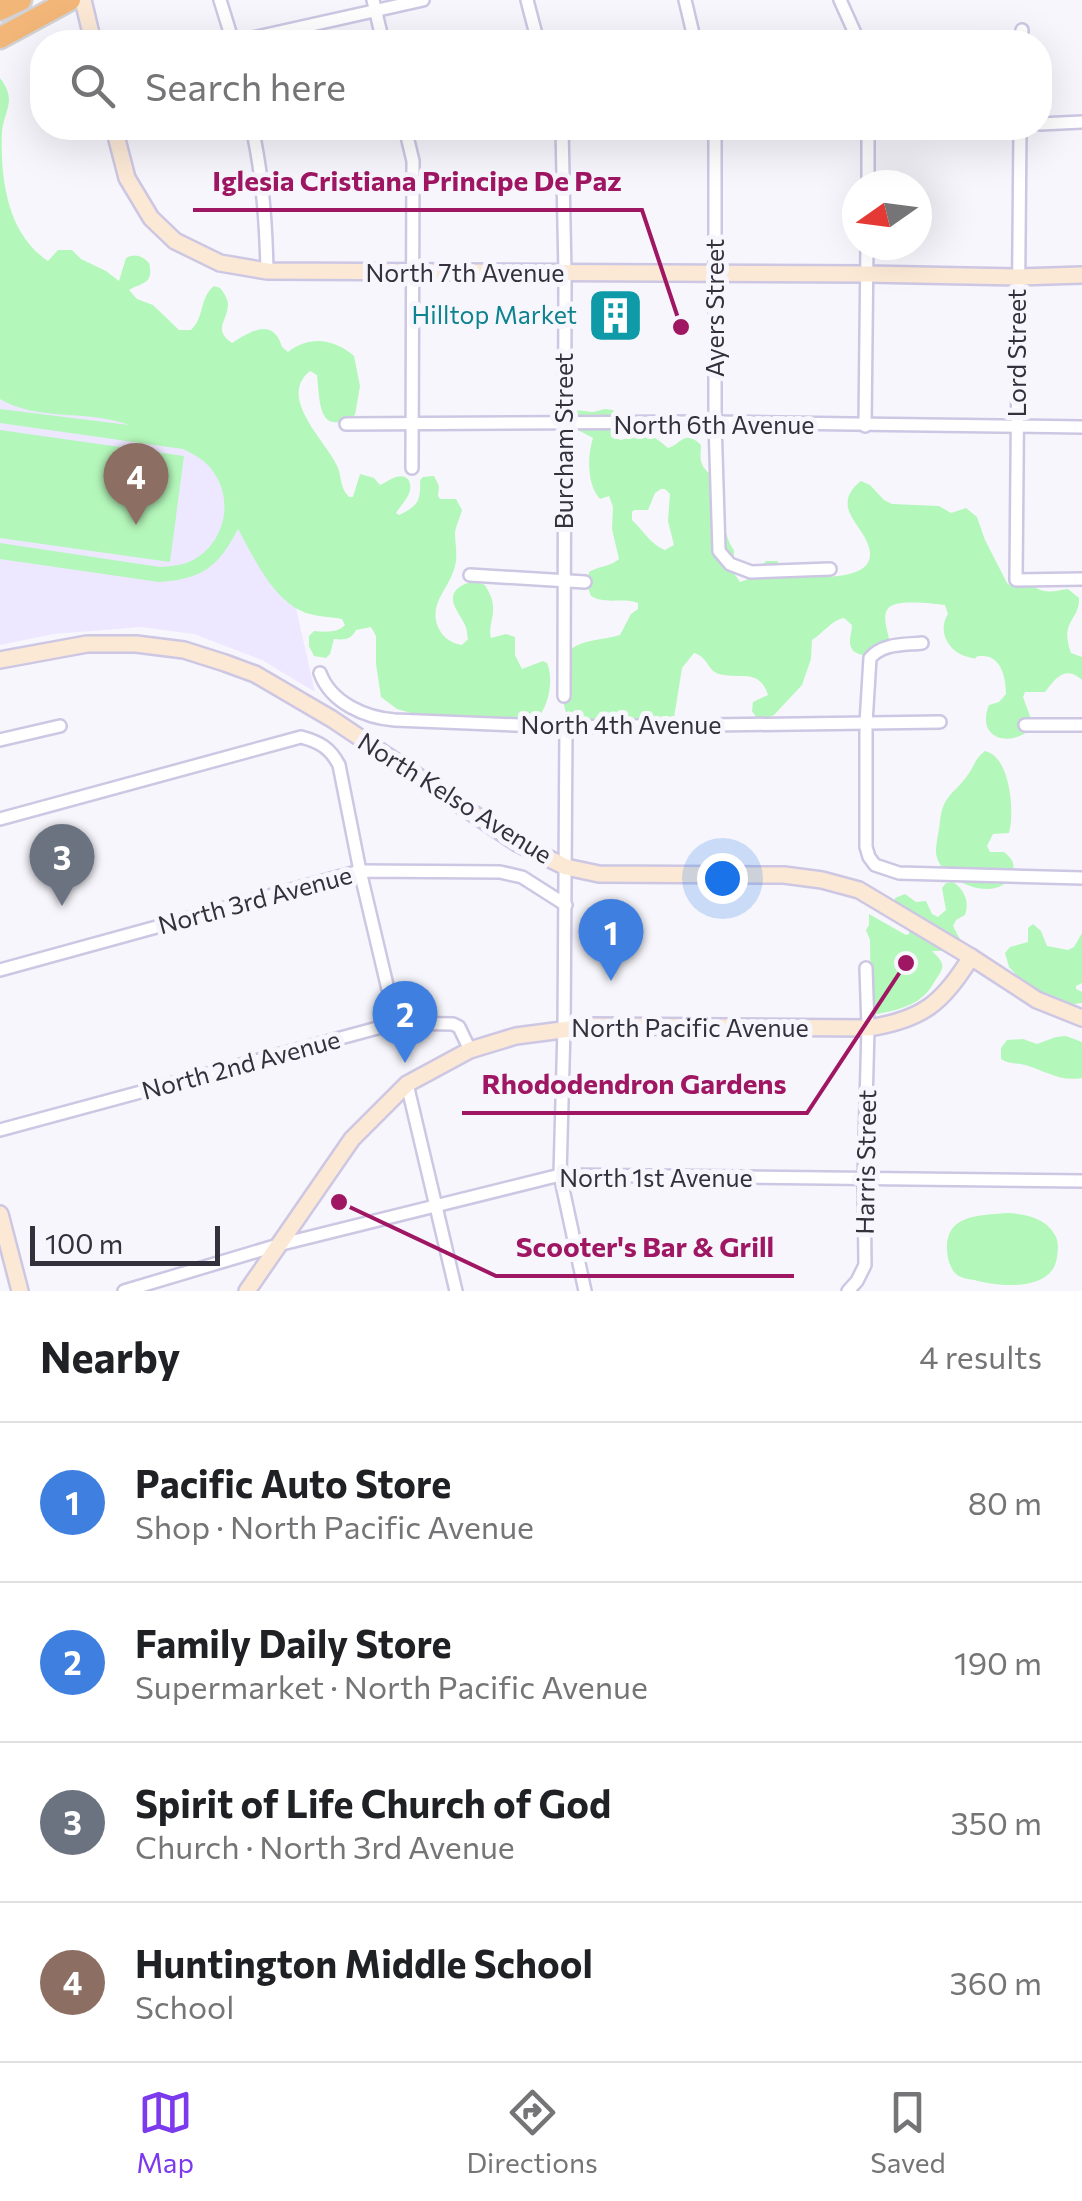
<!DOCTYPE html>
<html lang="en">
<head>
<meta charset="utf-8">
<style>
	body { margin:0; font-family:Commissioner,sans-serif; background:#f2f2f2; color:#202124 }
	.compass { position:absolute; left:842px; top:170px; width:90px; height:90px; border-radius:50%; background:#fff; box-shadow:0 10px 40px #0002; rotate:256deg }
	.scale { position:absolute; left:30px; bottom:25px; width:190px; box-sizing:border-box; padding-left:10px; border:5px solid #33313c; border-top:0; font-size:28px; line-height:35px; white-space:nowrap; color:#33313c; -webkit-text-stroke:8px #f7f6fc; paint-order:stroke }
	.you { position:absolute; left:722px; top:878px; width:35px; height:35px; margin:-25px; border:8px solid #fff; border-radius:50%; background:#1a73e8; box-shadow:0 0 0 15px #1a73e833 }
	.badge { display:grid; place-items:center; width:65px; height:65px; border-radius:50%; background:#7c3aed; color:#fff; font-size:32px; font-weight:700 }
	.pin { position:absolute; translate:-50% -82px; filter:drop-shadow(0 2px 5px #0008) }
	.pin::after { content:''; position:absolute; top:52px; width:35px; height:30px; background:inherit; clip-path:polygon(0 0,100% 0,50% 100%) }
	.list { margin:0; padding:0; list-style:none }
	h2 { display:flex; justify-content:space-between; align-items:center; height:130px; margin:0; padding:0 40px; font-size:42px }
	h2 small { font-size:32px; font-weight:400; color:#757577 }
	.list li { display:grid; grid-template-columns:65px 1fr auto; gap:30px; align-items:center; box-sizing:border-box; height:160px; padding:0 40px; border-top:2px solid #e0e0e0 }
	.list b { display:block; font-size:38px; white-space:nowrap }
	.list p { margin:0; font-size:32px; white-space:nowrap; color:#757577 }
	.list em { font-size:32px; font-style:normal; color:#757577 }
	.icon { flex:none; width:55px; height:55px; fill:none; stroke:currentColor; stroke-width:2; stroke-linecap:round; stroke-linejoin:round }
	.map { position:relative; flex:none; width:1082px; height:1291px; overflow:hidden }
	.search { position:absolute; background:#fff; box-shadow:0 10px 40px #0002; left:30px; right:30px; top:30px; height:110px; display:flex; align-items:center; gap:25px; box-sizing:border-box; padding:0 35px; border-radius:40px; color:#757577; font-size:38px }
	.sheet { height:770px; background:#fff }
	nav { display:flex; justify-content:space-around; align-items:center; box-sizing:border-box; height:140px; border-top:2px solid #e0e0e0; background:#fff; font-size:28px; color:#757577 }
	nav a { display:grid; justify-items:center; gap:5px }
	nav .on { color:#7c3aed }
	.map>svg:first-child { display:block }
	.built { fill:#ede8ff }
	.green { fill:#b4f7ba; fill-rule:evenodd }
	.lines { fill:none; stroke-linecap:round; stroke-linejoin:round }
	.street-casing { stroke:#cdc7e4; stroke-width:16 }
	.secondary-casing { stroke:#cdc7e4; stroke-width:20 }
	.highway-casing { stroke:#d2d2d4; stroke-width:25 }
	.street { stroke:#fff; stroke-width:11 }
	.secondary { stroke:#fbe9d6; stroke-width:15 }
	.highway { stroke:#f2b678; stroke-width:20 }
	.labels { text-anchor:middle; stroke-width:10; stroke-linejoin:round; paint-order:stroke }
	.street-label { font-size:25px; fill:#33313c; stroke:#f7f6fc }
	.culture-label { font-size:25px; fill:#0d838f; stroke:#f7f6fc; text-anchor:end }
	.leader { fill:none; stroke:#9f1663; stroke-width:4 }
	.callout-dot { fill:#9f1663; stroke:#f7f6fc; stroke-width:4 }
	.callout-label { font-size:28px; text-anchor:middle; font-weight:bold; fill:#9f1663; stroke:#f7f6fc; stroke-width:10; stroke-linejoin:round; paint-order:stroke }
</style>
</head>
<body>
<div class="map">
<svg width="1082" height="1291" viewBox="0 0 1082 1291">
	<rect width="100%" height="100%" fill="#f7f6fc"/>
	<polygon class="built" points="0,369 193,420 285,560 315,692 262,660 194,634 141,627 53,634 0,645"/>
	<g class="green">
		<path d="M0 78C17 100 5 109 2 131 0 178 7 234 48 261L58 250H72L81 259 106 271 119 281 126 258C136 253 142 256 149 263 154 284 143 282 129 290L137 299 153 305 179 330H191C205 317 199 298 214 286L220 288C224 293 227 297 228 304 228 321 212 329 232 343 250 332 273 316 282 347L288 352C310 335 334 339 354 356L360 386 355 415C318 438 320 402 317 375L310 371C276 398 328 443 338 468 342 479 340 488 349 497H353L360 474 374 478 380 485C385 483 390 479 396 477 411 473 414 488 406 499 403 504 399 508 396 513L399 515C418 506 421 501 420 480L423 477 434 476 439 486 438 496 440 499H456L462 510C460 518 456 525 455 533 455 544 458 555 455 566 452 579 443 590 438 602 430 622 442 642 462 645L468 639C467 633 467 628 464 623 458 611 444 597 461 586 469 581 477 582 485 585 489 592 493 599 493 607 494 619 488 627 491 638L506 634 515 637V655L522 669 543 661 547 663C554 679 549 709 535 720L425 717 397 709 381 697 376 664V636L371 627 356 630C351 640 344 640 334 639L330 654 326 658 314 656 309 646V636L314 631C325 632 338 633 345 625L342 619C332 617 320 617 310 614 275 605 254 558 238 529 218 567 203 579 159 582L0 559V543L160 567C173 566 187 565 198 557 225 539 233 500 214 473 207 461 195 455 183 449L0 423V409L129 425C87 409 38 422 0 399Z"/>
		<path d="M605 409 613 410 617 416 613 433 620 440C646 433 646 429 668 448 682 444 684 429 701 445 701 451 700 456 701 461 703 471 711 472 714 481 719 498 724 539 734 550L733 572 740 582 751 578 766 561H777C786 573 793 577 809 577 832 577 883 578 867 542 862 530 851 520 848 508 846 496 852 488 861 481L870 485 884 500 892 504 939 506 951 513 966 508 977 517 985 540 1007 583 1011 586 1027 579C1039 595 1050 592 1068 589L1079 598C1080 621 1059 620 1071 653L1082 657V680C1065 665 1056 678 1045 692H1025L1023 697 1030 716V730C1007 748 976 737 989 705L999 702 1006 694C1006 680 1002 657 984 656 969 655 983 661 968 657 948 652 937 631 948 614L945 605C933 604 893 598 887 610 882 618 889 635 890 644L882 656C871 656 849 658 850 641 850 635 852 630 852 625L844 618C832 620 823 633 812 640L811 659 802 685 774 715 765 719 757 718 752 711 753 702 768 695C759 667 740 680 719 674 707 670 708 657 694 653L682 668 673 724 608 725 568 718C558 697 566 672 571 649 585 639 603 640 620 635L631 614 638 609V603C623 597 606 605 591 596L587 585 589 572C599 566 610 567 619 559L612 529 613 507 609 496 600 499C587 485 587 456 593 438L576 429 570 415 575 410 593 412ZM661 489H665L670 494 668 521 674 545 665 550C651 545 643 530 632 520V512L634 510H648L655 493Z"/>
		<polygon points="0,430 184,456 170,562 0,538"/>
		<path d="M985 751C1010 756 1015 811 1009 833L993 834 987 846 990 852H1004C1011 858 1015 862 1013 871 1002 908 937 881 936 852 936 843 939 831 940 822 942 796 954 794 967 776 974 767 975 758 985 751Z"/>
		<path d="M953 882C964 889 970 902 965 915L956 920 953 926 961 941 952 951H932C948 966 943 968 933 984 921 1006 895 1011 871 1015L870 940 866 930 869 925V914L906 935 909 934 910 926 895 910V898L905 894 916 902 926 901 932 914 938 917 946 910 942 888 946 883Z"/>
		<polygon points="1033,924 1041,931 1047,946 1068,950 1074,947 1082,933 1082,983 1076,986 1076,989 1082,992 1082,1003 1074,1004 1071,1010 1050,997 1033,992 1009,967 1005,953 1010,947 1028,942 1028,928"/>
		<path d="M1066 1036 1082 1042V1078C1060 1082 1046 1071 1025 1065 1016 1063 1009 1064 1001 1059V1048L1007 1040 1023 1039 1037 1044 1056 1037Z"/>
		<path d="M1008 1213C1025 1214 1046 1218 1055 1235 1059 1242 1058 1249 1057 1257 1053 1291 1002 1287 978 1281 971 1279 962 1279 956 1274 948 1267 945 1248 948 1238 954 1213 988 1215 1008 1213Z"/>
	</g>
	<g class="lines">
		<defs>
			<g id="street">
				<polyline points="220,0 233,42"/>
				<polyline points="373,0 383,42"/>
				<polyline points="527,0 538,42"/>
				<polyline points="685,0 695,42"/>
				<polyline points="840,0 859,42"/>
				<polyline points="235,42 423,0"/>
				<polyline points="1021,42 1022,30"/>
				<polyline points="1040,124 1082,122"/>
				<path d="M252 128C263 175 266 222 267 271"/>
				<polyline points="405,128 413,161 412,468"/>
				<polyline points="562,128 565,273 564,696"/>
				<polyline points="715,128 715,422 719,551 730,564 751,572 830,569"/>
				<polyline points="1020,128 1016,580 1082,579"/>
				<polyline points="562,130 611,128"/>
				<polyline points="868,185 868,128"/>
				<polyline points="346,424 715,422 1082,427"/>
				<polyline points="865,426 867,245"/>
				<polyline points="470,575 585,582"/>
				<path d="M922 643C904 645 883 643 870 658L866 723V847L869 857 875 865 899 873 1082 878"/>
				<path d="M320 673C331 703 366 718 395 720L566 727 940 722"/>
				<polyline points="1025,725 1082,725"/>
				<polyline points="566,727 564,1028 560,1175 585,1291"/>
				<polyline points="0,740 60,726"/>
				<path d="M0 819 301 737C320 742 330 748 339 765L360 871 396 1023"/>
				<polyline points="0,970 360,871 500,872 522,877 566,905"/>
				<polyline points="407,1084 456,1291"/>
				<polyline points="0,1130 396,1023 453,1024 459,1027 470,1050"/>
				<polyline points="124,1291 278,1245 560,1175 1082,1181"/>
				<polyline points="848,1291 857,1281 865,1265 864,1180 868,1028 866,968"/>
			</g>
			<g id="secondary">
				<polyline points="83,0 93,42"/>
				<polyline points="114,128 127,178 151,218 175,241 220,263 267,271 867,274 1018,277 1082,275"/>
				<polyline points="0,660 87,644 136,644 184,650 225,663 255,674 332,719 517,843 566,867 599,874 784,875 822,880 859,890 971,957 1037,1000 1082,1018"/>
				<polyline points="0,1214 20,1291"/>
				<path d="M247 1291 352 1139 407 1084 470 1050 516 1036 593 1026 868 1028C922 1020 943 1003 971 957"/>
			</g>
			<g id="highway">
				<polyline points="0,10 21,0"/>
				<polyline points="0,38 70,0"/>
			</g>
		</defs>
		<use href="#street" class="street-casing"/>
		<use href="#secondary" class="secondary-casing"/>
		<use href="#highway" class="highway-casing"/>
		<use href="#street" class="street"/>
		<use href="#secondary" class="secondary"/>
		<use href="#highway" class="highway"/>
	</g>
	<defs>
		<symbol id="building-square" viewBox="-11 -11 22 22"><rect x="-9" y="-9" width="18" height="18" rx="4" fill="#0f9aa8" stroke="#f7f6fc"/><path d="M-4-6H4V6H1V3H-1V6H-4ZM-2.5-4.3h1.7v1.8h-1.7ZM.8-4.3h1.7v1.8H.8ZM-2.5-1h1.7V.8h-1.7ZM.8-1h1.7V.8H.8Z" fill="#fff"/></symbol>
	</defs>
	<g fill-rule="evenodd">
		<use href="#building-square" x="584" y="284" width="63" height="63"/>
	</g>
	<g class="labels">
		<g class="street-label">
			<text x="465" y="282">North 7th Avenue</text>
			<text transform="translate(715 308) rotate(-90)" y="9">Ayers Street</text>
			<text transform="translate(1017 353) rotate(-90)" y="9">Lord Street</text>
			<text x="714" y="434">North 6th Avenue</text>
			<text transform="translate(564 441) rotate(-90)" y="9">Burcham Street</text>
			<text x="621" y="734">North 4th Avenue</text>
			<text transform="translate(455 798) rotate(32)" y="9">North Kelso Avenue</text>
			<text transform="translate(255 900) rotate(-15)" y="9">North 3rd Avenue</text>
			<text x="690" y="1037">North Pacific Avenue</text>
			<text transform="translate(241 1065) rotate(-15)" y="9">North 2nd Avenue</text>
			<text transform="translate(866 1162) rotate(-89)" y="9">Harris Street</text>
			<text x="656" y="1187">North 1st Avenue</text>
		</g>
		<g class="culture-label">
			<text x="577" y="324">Hilltop Market</text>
		</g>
	</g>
	<path class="leader" d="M681 327L642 210H193M906 963L807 1113H462M339 1202L496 1276H794"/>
	<g class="callout-dot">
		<circle cx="681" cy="327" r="10"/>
		<circle cx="906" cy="963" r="10"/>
		<circle cx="339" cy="1202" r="10"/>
	</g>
	<g class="callout-label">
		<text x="417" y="191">Iglesia Cristiana Principe De Paz</text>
		<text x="634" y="1094">Rhododendron Gardens</text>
		<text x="645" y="1257">Scooter's Bar &amp; Grill</text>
	</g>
</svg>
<svg class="compass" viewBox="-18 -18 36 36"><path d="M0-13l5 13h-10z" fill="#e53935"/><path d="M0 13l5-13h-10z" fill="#757577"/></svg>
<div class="scale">100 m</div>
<div class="you"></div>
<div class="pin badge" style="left:611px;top:981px;background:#3f7fe0">1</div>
<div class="pin badge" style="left:405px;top:1063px;background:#3f7fe0">2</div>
<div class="pin badge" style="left:62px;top:906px;background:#6b7280">3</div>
<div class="pin badge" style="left:136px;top:525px;background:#8d6e63">4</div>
<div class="search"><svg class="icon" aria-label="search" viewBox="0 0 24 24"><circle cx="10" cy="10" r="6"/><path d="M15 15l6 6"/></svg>Search here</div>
</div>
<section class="sheet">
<h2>Nearby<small>4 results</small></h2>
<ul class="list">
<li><span class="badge" style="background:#3f7fe0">1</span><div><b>Pacific Auto Store</b><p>Shop · North Pacific Avenue</p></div><em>80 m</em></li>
<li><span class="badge" style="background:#3f7fe0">2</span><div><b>Family Daily Store</b><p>Supermarket · North Pacific Avenue</p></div><em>190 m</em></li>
<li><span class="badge" style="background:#6b7280">3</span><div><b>Spirit of Life Church of God</b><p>Church · North 3rd Avenue</p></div><em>350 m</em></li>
<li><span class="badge" style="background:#8d6e63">4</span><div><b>Huntington Middle School</b><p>School</p></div><em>360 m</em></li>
</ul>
</section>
<nav>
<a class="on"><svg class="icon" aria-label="map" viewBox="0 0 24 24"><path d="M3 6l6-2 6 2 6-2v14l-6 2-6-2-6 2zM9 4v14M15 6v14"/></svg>Map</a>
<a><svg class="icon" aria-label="directions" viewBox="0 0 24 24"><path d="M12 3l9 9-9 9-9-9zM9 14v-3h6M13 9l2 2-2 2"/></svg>Directions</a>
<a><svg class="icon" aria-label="saved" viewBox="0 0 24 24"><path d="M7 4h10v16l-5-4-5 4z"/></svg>Saved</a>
</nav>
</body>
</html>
